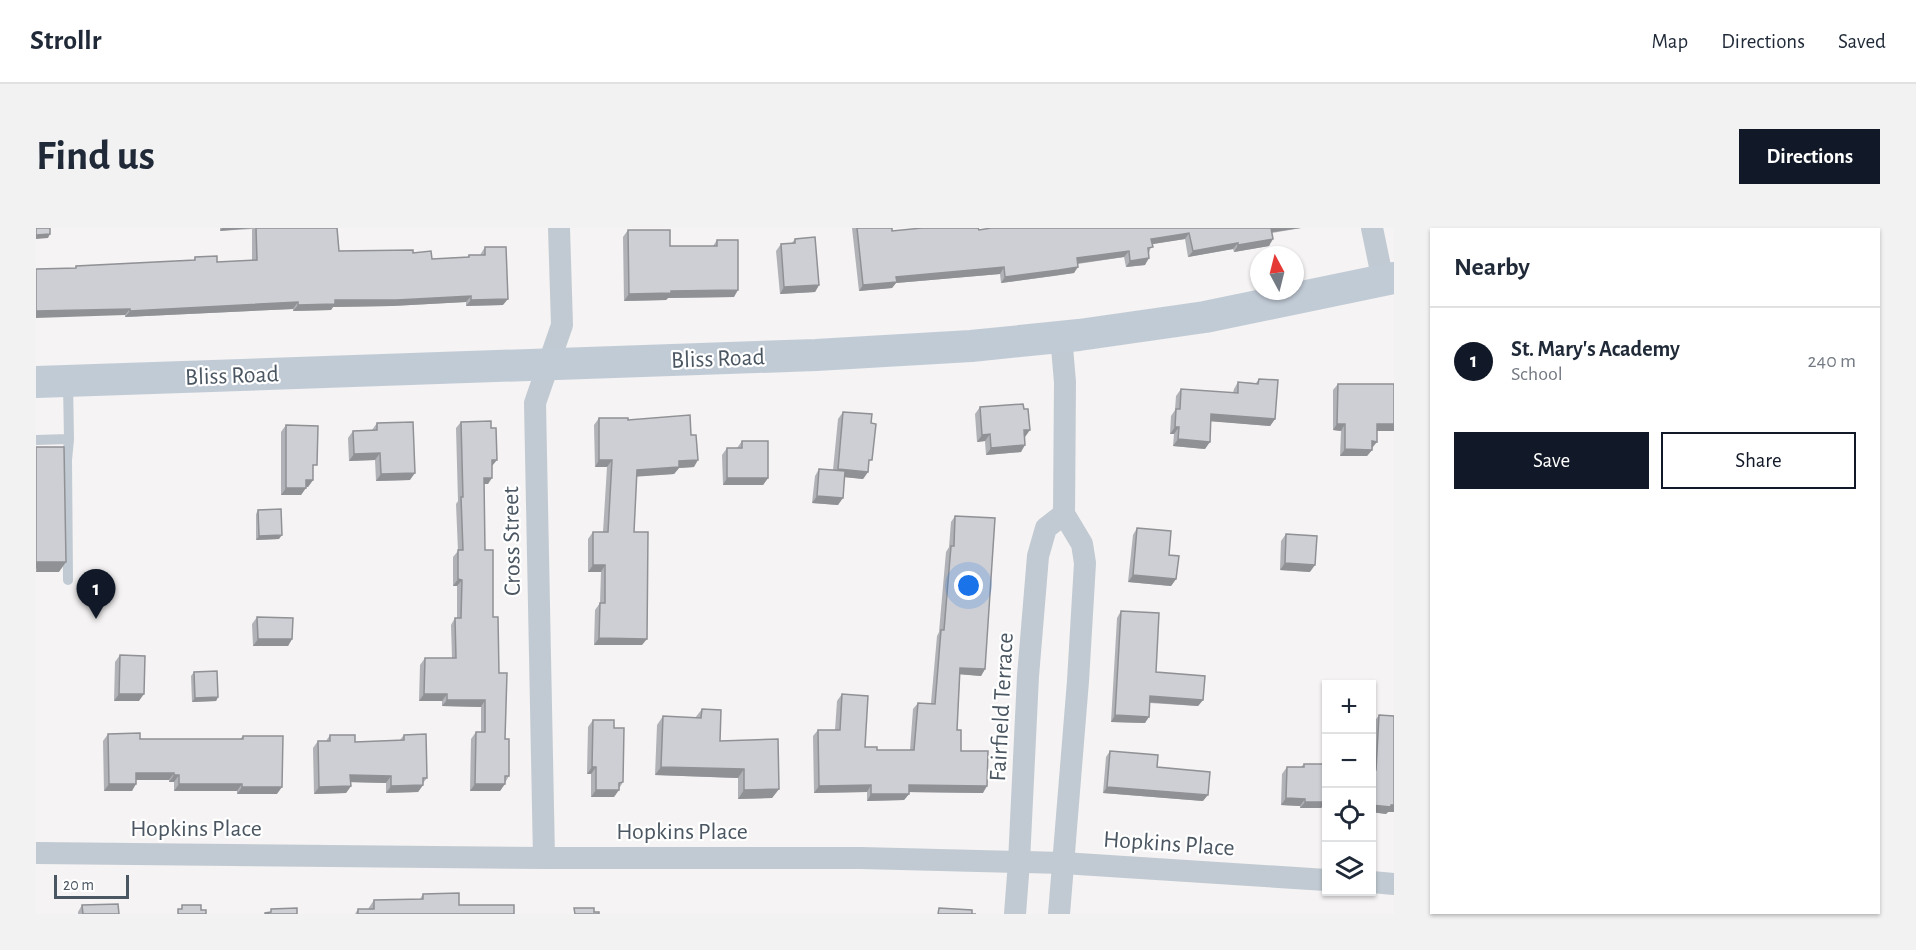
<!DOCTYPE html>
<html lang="en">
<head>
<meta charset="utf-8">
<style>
	body { margin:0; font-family:"Alegreya Sans",sans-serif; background:#f2f2f3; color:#1f2937 }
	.controls { position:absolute; right:18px; bottom:18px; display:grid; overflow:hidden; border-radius:0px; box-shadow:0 2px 4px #0004 }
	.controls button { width:54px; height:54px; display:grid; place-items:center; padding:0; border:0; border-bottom:2px solid #e0e1e3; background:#fff; color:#1f2937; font:30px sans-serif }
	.compass { position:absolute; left:1214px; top:18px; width:54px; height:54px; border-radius:50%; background:#fff; box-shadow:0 2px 4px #0004; rotate:353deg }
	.scale { position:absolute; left:18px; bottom:15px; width:75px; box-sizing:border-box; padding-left:6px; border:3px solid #4a5661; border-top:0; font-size:16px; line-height:21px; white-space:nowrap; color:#4a5661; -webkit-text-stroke:4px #fff; paint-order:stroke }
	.you { position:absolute; left:933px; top:358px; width:21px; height:21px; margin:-15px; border:4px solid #fff; border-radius:50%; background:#1a73e8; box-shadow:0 0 0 9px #1a73e833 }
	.badge { display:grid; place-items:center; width:39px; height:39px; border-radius:50%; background:#111827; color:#fff; font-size:20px; font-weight:700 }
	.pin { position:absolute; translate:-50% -50px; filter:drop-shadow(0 2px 3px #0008) }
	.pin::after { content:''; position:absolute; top:32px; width:21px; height:18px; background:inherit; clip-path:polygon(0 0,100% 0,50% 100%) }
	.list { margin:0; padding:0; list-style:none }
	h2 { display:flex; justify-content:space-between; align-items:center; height:78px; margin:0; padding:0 24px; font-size:26px }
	h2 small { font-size:20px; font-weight:400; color:#747a83 }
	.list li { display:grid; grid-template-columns:39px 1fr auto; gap:18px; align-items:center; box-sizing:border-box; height:108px; padding:0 24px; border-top:2px solid #e0e1e3 }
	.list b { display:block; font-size:22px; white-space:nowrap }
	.list p { margin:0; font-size:20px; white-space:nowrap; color:#747a83 }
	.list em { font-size:20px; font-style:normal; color:#747a83 }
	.actions { display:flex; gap:12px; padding:18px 24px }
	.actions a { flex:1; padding:14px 0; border:2px solid #111827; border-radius:0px; text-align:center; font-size:21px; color:#111827 }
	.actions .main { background:#111827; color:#fff }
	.icon { flex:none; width:33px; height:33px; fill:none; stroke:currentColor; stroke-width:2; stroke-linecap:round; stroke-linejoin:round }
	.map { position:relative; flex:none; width:1358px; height:686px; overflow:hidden; border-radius:0px }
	header { display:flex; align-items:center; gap:36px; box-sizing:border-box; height:84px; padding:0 30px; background:#fff; border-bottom:2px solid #e0e1e3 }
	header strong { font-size:28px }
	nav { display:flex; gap:33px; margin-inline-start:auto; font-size:21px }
	.intro { display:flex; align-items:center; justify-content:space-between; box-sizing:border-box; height:144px; padding:0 36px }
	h1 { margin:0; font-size:42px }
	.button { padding:15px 27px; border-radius:0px; background:#111827; color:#fff; font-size:21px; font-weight:700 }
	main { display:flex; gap:36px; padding:0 36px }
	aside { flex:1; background:#fff; border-radius:0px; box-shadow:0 2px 4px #0004 }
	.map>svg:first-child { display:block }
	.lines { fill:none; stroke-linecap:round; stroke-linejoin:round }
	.lane { stroke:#c1cad2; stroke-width:10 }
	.street { stroke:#c1cad2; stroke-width:22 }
	.secondary { stroke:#c1cbd6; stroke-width:32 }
	.wall { fill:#b0b2b7 }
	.shaded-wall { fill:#909195 }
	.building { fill:#cdcfd5; stroke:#909195; stroke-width:1.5 }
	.labels { text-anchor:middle; stroke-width:4.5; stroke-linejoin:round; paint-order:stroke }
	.street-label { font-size:24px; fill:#4a5661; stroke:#fff }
</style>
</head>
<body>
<header>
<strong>Strollr</strong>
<nav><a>Map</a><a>Directions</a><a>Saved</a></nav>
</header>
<div class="intro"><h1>Find us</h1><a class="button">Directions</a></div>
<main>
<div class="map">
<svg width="1358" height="686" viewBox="0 0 1358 686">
	<rect width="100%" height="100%" fill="#f5f3f3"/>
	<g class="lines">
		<g class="lane">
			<polyline points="0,212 33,211 32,156"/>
			<polyline points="32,352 31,232 33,211"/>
		</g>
		<g class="street">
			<polyline points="1336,0 1347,53"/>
			<polyline points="0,625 508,630 825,630 1027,635 1290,652"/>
			<polyline points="508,630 499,175 526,97 523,0"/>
			<polyline points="1336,654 1358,656"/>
			<polyline points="979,686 983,634 992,448 1002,328 1010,300 1028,286"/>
			<polyline points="1023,686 1042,453 1049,335 1046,316 1028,286 1029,154 1025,108"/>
		</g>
		<polyline class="secondary" points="0,154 780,127 935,118 1043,107 1169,89 1358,50"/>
	</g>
	<g class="wall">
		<polygon points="184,0 301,0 303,23 377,25 396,31 431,29 433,27 444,27 449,19 467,77 430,78 430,74 356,78 297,79 295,82 257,83 257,81 89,89 89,87 39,40 40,38 157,33 159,29 181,34 216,32 216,1 184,3"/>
		<polygon points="816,0 856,0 856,3 943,2 955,0 1265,0 1236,5 1233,18 1198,24 1197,21 1152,29 1149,11 1116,16 1109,37 1090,39 1088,29 1042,36 1038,45 1018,48 965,55 964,46 860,55 856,60 823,63"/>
		<polygon points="592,2 634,18 677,18 681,12 698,69 632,70 630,72 588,73 587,9"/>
		<polygon points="759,11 783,57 779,64 744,66 740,23 745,16 755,16"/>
		<polygon points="1223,151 1239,191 1234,198 1175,193 1169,221 1137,218 1138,206 1134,206 1135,188 1139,182 1140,168 1145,161 1197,165 1198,161 1202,154 1220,155"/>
		<polygon points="1302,156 1341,203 1336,222 1331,228 1304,228 1305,203 1297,202 1297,162"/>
		<polygon points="944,179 989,209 985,224 950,227 949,213 941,214 939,186"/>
		<polygon points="807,184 832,238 832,244 827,251 809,249 802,277 776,275 779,248 783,241 797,242 802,191"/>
		<polygon points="563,190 592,192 658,239 643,240 638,246 600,248 598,304 606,417 558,417 559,382 564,375 565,344 552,344 552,311 557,304 567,304 571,239 559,239 558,197"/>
		<polygon points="425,194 456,238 452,256 448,256 449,322 463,445 473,548 464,563 434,563 435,511 440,504 445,504 445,479 406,478 406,473 383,473 384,437 389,430 416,430 415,397 419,390 421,390 421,358 417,358 417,329 422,323 420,276 422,273 420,200"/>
		<polygon points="341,195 374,252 340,253 339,232 313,233 312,210 317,203 336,202"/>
		<polygon points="250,197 277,243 277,252 272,259 270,259 265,267 245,267 245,204"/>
		<polygon points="706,213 732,250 727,257 687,257 686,227 691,220 701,220"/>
		<polygon points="222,282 243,311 220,312 220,286"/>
		<polygon points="919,288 949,441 945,448 924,446 921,502 925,523 947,565 873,564 873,566 868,572 831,573 831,564 778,565 777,508 782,502 799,502 801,473 806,466 829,519 841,522 874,522 877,481 882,475 895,475 901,408 903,404 910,324 913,319 915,294"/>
		<polygon points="1101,300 1133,327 1140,351 1135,358 1092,354 1097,307"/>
		<polygon points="1250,306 1274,344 1244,342 1245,313"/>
		<polygon points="1085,383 1120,444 1167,472 1162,478 1114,475 1109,495 1075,494 1081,390"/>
		<polygon points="221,389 256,411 252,418 217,418 216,396"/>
		<polygon points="84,427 103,473 78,473 79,434"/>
		<polygon points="158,444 182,469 180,473 156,474 155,448"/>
		<polygon points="666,481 684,513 743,561 736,570 702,571 702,550 619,547 621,497 627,488 659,490"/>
		<polygon points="1343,487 1358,488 1358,584 1352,584 1350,586 1335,584 1335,544 1338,494"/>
		<polygon points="557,492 578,500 587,554 578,569 555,569 555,546 551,546 552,499"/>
		<polygon points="72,506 104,511 204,511 207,508 241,566 201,566 201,563 138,563 138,554 133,554 133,552 100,552 96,563 68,563 67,513"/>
		<polygon points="294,507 319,514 363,513 368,507 391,550 387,555 387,557 382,564 350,565 350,555 315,554 315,558 310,565 278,566 277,520 282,513 290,513"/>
		<polygon points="1074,523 1121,539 1167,573 1067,565 1070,529"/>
		<polygon points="1268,536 1287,578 1285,580 1264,580 1264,578 1245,577 1246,546 1251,539 1265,539"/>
		<polygon points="387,666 423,677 478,686 319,686 322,681 332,681 338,672 384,671"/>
		<polygon points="46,677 83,686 42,686 42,684"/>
	</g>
	<g class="shaded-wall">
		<polygon points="186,0 216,0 184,3"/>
		<polygon points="1235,0 1265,0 1231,5"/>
		<polygon points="1153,5 1149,11 1111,17 1115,11"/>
		<polygon points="14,6 12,10 0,11 0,7"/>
		<polygon points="1237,11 1233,18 1198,24 1202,17"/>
		<polygon points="1202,15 1197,21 1152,29 1157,23"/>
		<polygon points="1093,23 1088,29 1037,36 1041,30"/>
		<polygon points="1113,30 1109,37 1090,39 1094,33"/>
		<polygon points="968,39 964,46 860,55 856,60 823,63 827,57 860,49"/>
		<polygon points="1042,39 1038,45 965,55 969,49"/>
		<polygon points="783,57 779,64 744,66 748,59"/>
		<polygon points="702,62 698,69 632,70 630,72 588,73 593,66 635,63"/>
		<polygon points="435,68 430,74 356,78 297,79 295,82 257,83 262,77 299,72"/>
		<polygon points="472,71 467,77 430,78 435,72"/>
		<polygon points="262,74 257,81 89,89 94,83"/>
		<polygon points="94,81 89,87 0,90 0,83"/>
		<polygon points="1175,186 1239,191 1234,198 1171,193"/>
		<polygon points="1301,196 1309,196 1305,203 1297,202"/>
		<polygon points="1341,196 1358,196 1358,203 1336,203"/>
		<polygon points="1139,199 1143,199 1138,206 1134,206"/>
		<polygon points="988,202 994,202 989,209"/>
		<polygon points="954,206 949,213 941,214 946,207"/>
		<polygon points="1142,211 1174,214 1169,221 1137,218"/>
		<polygon points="1336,213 1341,214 1336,220"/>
		<polygon points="989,217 985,224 950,227 955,220"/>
		<polygon points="1309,221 1336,222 1331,228 1304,228"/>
		<polygon points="344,225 339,232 313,233 318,226"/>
		<polygon points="456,232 461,232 456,238"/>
		<polygon points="563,232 576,232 571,239 559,239"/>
		<polygon points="662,232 658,239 643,240 638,246 596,249 601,242 643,233"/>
		<polygon points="802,241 832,244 827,251 797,248"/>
		<polygon points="379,245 374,252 340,253 345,246"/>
		<polygon points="448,250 456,250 452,256 443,256"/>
		<polygon points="691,250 732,250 727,257 687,257"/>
		<polygon points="270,252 277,252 272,259 265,259"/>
		<polygon points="250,260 270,260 265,267 245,267"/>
		<polygon points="781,268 807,270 802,277 776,275"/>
		<polygon points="246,307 243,311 220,312 223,308"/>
		<polygon points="1,334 30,334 23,344 0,344"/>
		<polygon points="1249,335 1279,337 1274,344 1244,342"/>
		<polygon points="557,337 569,337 565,344 552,344"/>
		<polygon points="1097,347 1140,351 1135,358 1092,354"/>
		<polygon points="422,351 426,352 421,358 417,358"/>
		<polygon points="563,410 611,411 606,417 558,417"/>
		<polygon points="222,411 256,411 252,418 217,418"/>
		<polygon points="924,440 949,441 945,448 920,446"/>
		<polygon points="83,466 108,466 103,473 78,473"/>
		<polygon points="388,466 411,466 406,473 383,473"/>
		<polygon points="1114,468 1167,472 1162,478 1110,474"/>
		<polygon points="182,469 180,473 156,474 159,470"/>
		<polygon points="411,472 449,472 445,479 406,478"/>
		<polygon points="1079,487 1113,489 1109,495 1075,494"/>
		<polygon points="556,539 560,539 555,546 551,546"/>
		<polygon points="625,539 708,541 702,550 619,547"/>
		<polygon points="100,545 138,545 133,552 95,552"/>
		<polygon points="138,547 143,547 138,554 133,554"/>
		<polygon points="314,547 355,548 350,555 309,554"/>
		<polygon points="73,556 100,556 96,563 68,563"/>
		<polygon points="143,556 206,556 201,563 138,563"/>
		<polygon points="439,556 469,556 464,563 434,563"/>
		<polygon points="387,557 382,564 350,565 355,558"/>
		<polygon points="835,557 831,564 778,565 783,558"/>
		<polygon points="873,557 951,558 947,565 868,564"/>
		<polygon points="315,558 310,565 278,566 283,559"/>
		<polygon points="206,559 246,559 241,566 201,566"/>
		<polygon points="1071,559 1172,567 1167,573 1067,565"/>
		<polygon points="743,561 736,570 702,571 708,562"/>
		<polygon points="560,562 583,562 578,569 555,569"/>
		<polygon points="835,566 873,566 868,572 831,573"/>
		<polygon points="1250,570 1269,571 1264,578 1245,577"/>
		<polygon points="1289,571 1290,571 1290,578 1287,578 1285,580 1264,580 1269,574"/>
		<polygon points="1335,577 1358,577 1358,584 1352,584 1350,586 1335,584"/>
	</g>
	<g class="building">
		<polygon points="0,0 14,0 14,6 0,7"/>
		<polygon points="220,0 301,0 303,23 377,22 377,25 395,23 396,31 433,29 433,27 449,27 449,19 470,19 472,71 435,72 435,68 361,72 299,72 299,76 262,77 262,74 94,83 94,81 0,83 0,41 40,40 40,38 159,32 159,29 181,28 181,34 221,32"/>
		<polygon points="821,0 856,0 856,3 886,0 942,0 943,2 955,0 1235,0 1237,11 1202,17 1202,15 1157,23 1153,5 1115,11 1117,19 1112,20 1113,30 1094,33 1093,23 1041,30 1042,39 1023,42 969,49 968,39 860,49 861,54 827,57"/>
		<polygon points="592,2 634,2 634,18 681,18 681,12 702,12 702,62 635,63 635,65 593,66"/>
		<polygon points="779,9 783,57 748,59 745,16 759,15 759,11"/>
		<polygon points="1223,151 1242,152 1239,191 1175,186 1174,214 1142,211 1143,199 1139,199 1140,181 1144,181 1145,161 1202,165 1202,154 1222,156"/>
		<polygon points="1302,156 1358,156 1358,196 1341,196 1341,214 1336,213 1336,222 1309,221 1309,196 1301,196"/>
		<polygon points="987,176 988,181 992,181 994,202 988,202 989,217 955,220 954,206 946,207 944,179"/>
		<polygon points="807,184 836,186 835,195 840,196 836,232 833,232 832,244 802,241"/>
		<polygon points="654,187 655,207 660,207 662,232 643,233 643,239 601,242 598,304 612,304 611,411 563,410 564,375 569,375 569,337 557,337 557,304 572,304 576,232 563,232 563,190 592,190 592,192"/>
		<polygon points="455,193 455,200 460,200 461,232 456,232 456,250 448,250 449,322 457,322 457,389 462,389 463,445 471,445 469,511 473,511 473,548 469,548 469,556 439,556 440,504 449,504 449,472 411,472 411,466 388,466 389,430 420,430 419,390 425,390 426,352 422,351 422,322 427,322 425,269 427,269 425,194"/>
		<polygon points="377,194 379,245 345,246 344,225 318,226 317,203 341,202 341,195"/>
		<polygon points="250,197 282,198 281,237 277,237 277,252 270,252 270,260 250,260"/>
		<polygon points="706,213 732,213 732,250 691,250 691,220 706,220"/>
		<polygon points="0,219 28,219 30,334 1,334 0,341"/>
		<polygon points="783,241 809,243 807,270 781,268"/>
		<polygon points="245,281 246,307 223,308 222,282"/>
		<polygon points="919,288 959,290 949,441 924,440 921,502 925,502 925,523 952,523 951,558 873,557 873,566 835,566 835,557 783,558 782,502 804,502 806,466 832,468 829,519 841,519 841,522 878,522 882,475 899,476 905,402 908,402 915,318 918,318"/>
		<polygon points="1101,300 1135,303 1133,327 1143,328 1140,351 1097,347"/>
		<polygon points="1250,306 1281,308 1279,337 1249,335"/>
		<polygon points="1085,383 1123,385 1120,444 1169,448 1167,472 1114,468 1113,489 1079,487"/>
		<polygon points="221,389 257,390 256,411 222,411"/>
		<polygon points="84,427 109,428 108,466 83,466"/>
		<polygon points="181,443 182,469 159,470 158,444"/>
		<polygon points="666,481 685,482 684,513 742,511 743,561 708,562 708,541 625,539 627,488 665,490"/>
		<polygon points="1343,487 1358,488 1358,577 1355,577 1355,579 1335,577 1335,548 1336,548 1337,542 1340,542"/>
		<polygon points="557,492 578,492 578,500 588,500 587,554 583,555 583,562 560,562 560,539 556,539"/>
		<polygon points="104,505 104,511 207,511 207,508 247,508 246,559 206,559 206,556 143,556 143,547 138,547 138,545 100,545 100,556 73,556 72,506"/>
		<polygon points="390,506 391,550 387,550 387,557 355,558 355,548 314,547 315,558 283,559 282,513 294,513 294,507 319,507 319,514 368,512 368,507"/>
		<polygon points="1074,523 1122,527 1121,539 1174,544 1172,567 1071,559"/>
		<polygon points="1268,536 1290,536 1290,571 1289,571 1289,574 1269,574 1269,571 1250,570 1251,539 1268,539"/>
		<polygon points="423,665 423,677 478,677 478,686 322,686 322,681 338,681 338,672 387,671 387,666"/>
		<polygon points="82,676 83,686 47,686 46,677"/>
		<polygon points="146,677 165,677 165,682 170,682 170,686 142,686 142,681 146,681"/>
		<polygon points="261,680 261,686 229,686 229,685 235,684 235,681"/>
		<polygon points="538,680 558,680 558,684 563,684 563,686 539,686"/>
		<polygon points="903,680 936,682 936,686 940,686 902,686"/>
	</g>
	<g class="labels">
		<g class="street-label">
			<text transform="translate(682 130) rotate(-2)" y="8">Bliss Road</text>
			<text transform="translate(196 147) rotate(-2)" y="8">Bliss Road</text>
			<text transform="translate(475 313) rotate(-91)" y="8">Cross Street</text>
			<text transform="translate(965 479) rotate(-87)" y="8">Fairfield Terrace</text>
			<text x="160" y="608">Hopkins Place</text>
			<text x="646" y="611">Hopkins Place</text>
			<text transform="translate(1133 615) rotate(4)" y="8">Hopkins Place</text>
		</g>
	</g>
</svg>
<div class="controls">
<button>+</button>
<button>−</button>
<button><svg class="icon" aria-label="locate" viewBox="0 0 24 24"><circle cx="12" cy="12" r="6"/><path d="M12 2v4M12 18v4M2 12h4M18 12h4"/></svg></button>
<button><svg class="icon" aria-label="layers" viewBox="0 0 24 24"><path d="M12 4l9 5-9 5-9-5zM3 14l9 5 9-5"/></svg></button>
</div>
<svg class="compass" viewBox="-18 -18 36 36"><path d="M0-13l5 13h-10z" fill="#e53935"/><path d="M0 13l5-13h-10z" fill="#747a83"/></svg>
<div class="scale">20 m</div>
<div class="you"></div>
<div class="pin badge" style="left:60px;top:391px">1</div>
</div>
<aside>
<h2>Nearby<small></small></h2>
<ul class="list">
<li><span class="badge">1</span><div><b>St. Mary's Academy</b><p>School</p></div><em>240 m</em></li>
</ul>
<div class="actions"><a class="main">Save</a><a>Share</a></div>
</aside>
</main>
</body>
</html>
